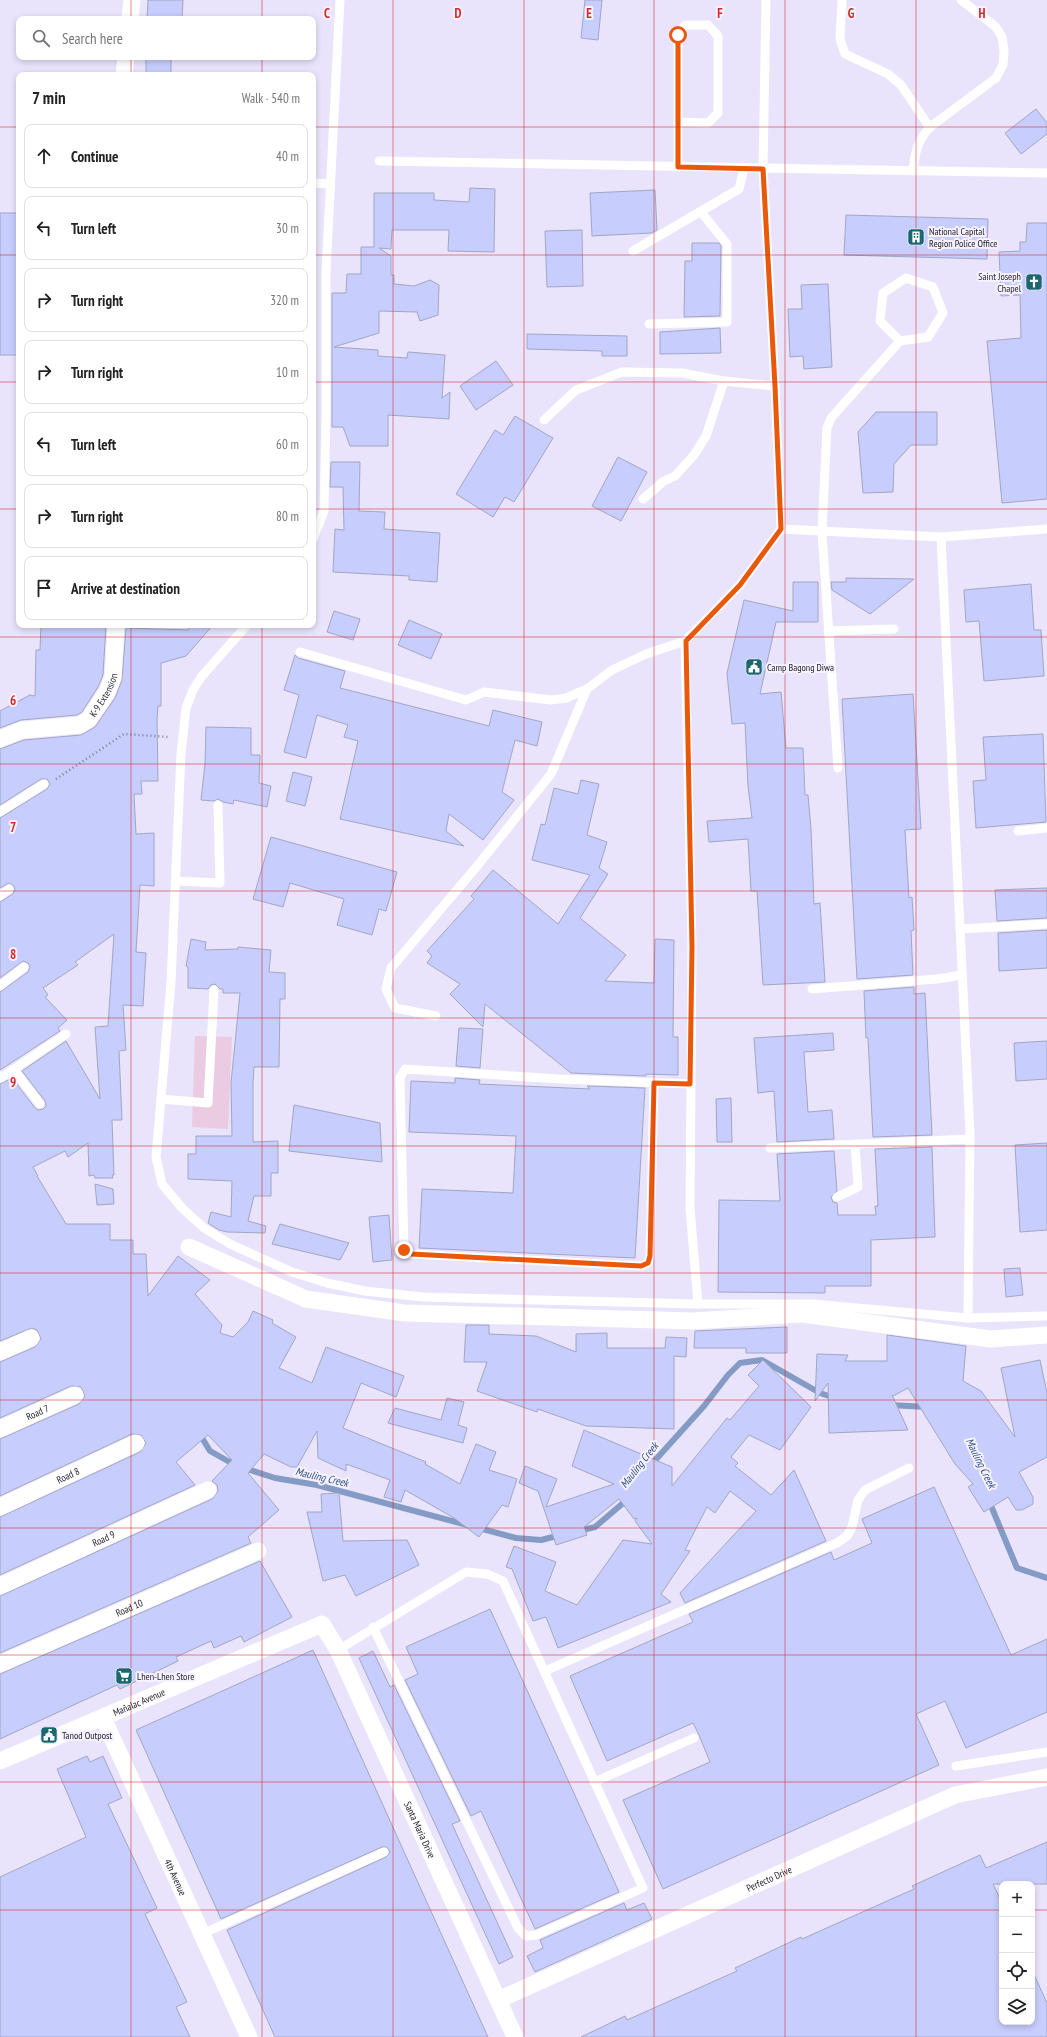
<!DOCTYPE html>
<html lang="en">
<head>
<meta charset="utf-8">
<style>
	body { margin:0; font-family:"PT Sans Narrow",sans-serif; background:#f6f6f6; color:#222 }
	.controls { position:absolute; right:12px; bottom:12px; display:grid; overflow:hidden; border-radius:8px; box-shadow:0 2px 6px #0003 }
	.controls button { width:36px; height:36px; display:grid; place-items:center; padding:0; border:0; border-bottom:1px solid #e0e0e0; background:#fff; color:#222; font:20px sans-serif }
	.stop { position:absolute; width:12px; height:12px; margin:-9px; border:3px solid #ea580c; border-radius:50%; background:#fff }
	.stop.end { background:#ea580c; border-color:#fff; box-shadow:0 1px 4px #0008 }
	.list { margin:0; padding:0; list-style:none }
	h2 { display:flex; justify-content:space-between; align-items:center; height:52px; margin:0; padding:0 16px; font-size:17px }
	h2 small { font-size:13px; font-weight:400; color:#767676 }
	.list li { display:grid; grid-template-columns:26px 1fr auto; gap:12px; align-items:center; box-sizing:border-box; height:64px; margin:0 8px 8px; padding:0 8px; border:1px solid #e0e0e0; border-radius:8px }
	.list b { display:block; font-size:15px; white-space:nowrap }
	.list em { font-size:13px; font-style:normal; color:#767676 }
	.icon { flex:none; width:22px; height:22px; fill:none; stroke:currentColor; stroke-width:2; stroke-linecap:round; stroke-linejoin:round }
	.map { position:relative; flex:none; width:1047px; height:2037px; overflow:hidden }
	.search { position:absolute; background:#fff; box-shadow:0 2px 6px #0003; left:16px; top:16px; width:300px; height:44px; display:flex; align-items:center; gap:10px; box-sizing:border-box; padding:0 14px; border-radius:8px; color:#767676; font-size:15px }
	.panel { position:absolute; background:#fff; box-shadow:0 2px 6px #0003; left:16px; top:72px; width:300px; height:556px; border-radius:8px }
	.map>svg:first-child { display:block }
	.green { fill:#eacbe2 }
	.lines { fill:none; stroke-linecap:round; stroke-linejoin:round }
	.stream { stroke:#849cc5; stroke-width:6 }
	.building { fill:#c7cdfd; stroke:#a2a6c3 }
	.path { stroke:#847f91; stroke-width:2.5; stroke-dasharray:1 3; stroke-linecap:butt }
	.service { stroke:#fff; stroke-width:9 }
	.minor { stroke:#fff; stroke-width:17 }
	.route { stroke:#ea580c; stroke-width:5 }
	.grid { fill:none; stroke:#d62828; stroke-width:1; stroke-opacity:0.55 }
	.labels { text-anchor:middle; stroke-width:4; stroke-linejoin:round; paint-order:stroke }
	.poi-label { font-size:10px; fill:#25222d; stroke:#f6f2ff; text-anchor:start }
	.street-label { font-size:10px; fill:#25222d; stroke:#f6f2ff }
	.water-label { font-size:11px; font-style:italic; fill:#315085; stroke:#f6f2ff }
	.grid-label { font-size:13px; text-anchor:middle; font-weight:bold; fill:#d62828; stroke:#f6f2ff; stroke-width:4; stroke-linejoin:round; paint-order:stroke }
</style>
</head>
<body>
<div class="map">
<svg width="1047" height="2037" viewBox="0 0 1047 2037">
	<rect width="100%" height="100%" fill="#e9e3fc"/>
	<polygon class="green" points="195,1036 232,1037 228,1129 192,1127"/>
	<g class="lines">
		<g class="stream">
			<polyline points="889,1405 928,1407"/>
			<polyline points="199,1433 210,1451 235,1465"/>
			<polyline points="650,1466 704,1406 728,1375 740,1363 762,1360 820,1393 835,1398"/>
			<polyline points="244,1468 275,1478 317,1485 516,1538 541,1540 561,1535"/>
			<polyline points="989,1501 1017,1568 1047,1578"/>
			<polyline points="578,1531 595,1527 622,1504 627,1497"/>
		</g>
	</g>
	<g class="building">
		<polygon points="148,0 183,0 182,19 147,19"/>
		<polygon points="585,0 602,0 598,40 581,38"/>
		<rect x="146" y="57" width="25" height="18"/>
		<polygon points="1036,109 1047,123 1047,134 1021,154 1005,133"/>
		<polygon points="470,188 495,189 494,252 448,251 449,230 392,230 391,249 379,248 391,256 391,275 394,275 394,284 414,286 430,280 439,285 438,315 420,321 417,312 379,311 379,333 334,347 378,350 378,356 407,358 408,352 445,355 442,398 450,392 449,419 388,415 388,446 350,446 343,427 332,427 332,293 346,293 347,274 361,274 361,247 374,247 374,193 434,193 434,200 469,202"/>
		<polygon points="655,190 657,230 651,233 592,236 590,193"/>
		<rect x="0" y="213" width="19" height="142"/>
		<polygon points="846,215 988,219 987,259 844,255"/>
		<polygon points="1027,223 1047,223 1047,499 1002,503 987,341 1021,338 1020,295 1001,296 999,252 1020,251 1020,242 1026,242"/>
		<polygon points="582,230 583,286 547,287 545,231"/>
		<polygon points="692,243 719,243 721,246 720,316 684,317 685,261 692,261"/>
		<polygon points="828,284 832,367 804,369 803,356 790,357 788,309 802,309 801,285"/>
		<polygon points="720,328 721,353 660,354 660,332"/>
		<polygon points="527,334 627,336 627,356 602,356 602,351 527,349"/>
		<polygon points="496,361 513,385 476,410 460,386"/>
		<polygon points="876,412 937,412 937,445 911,445 894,464 893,492 863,493 858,432"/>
		<polygon points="515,416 553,438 514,502 505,497 493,517 456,494 495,430 503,435"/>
		<polygon points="618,457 647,472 621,521 592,506"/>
		<polygon points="331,462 360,462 359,511 385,512 384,529 440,533 437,582 409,580 409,576 333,572 335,529 344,530 343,487 330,487"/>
		<polygon points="846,578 914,579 870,614 832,590 831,582 846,582"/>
		<polygon points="793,582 818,582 818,622 776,622 760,694 781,692 786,748 803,748 805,795 808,795 811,829 814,904 820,903 825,982 763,985 757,891 751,891 748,839 709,842 707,821 752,818 748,786 745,723 732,724 727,673 744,600 793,611"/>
		<polygon points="1031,584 1034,630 1041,630 1044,676 984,681 979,621 966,622 964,590"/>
		<polygon points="334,611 360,619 353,640 327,632"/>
		<polygon points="409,620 442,634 431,659 398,645"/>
		<polygon points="41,625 106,625 103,675 98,687 82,712 77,715 21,720 0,728 0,711 30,695 35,696 36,650 40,650"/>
		<polygon points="192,625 213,625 186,656 161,663 161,706 158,706 157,720 158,781 141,781 142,794 134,794 136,834 154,833 154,886 140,885 136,952 146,953 143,1006 123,1005 126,1050 119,1051 122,1120 112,1120 114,1175 112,1175 113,1178 95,1178 94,1175 89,1176 88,1143 68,1157 65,1151 33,1167 38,1176 37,1176 66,1224 110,1224 110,1240 133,1240 133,1254 146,1254 148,1296 178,1256 210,1280 195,1294 222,1325 220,1333 233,1337 248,1322 253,1311 273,1320 272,1323 296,1337 279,1368 312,1383 326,1347 404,1376 396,1397 361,1383 343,1428 426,1462 425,1464 460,1484 476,1444 496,1452 489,1470 517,1479 508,1507 502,1505 479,1537 454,1518 405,1490 401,1502 384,1497 390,1480 346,1464 346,1471 318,1458 317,1431 297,1467 291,1467 264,1454 248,1473 279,1510 248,1537 251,1543 0,1653 0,1596 212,1499 218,1491 217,1485 212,1481 232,1460 208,1435 176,1462 195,1485 0,1575 0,1517 140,1452 146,1443 141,1435 132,1434 0,1496 0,1439 79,1404 85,1396 81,1387 71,1386 0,1418 0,1362 35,1347 41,1339 37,1330 32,1328 0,1341 0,1084 12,1078 35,1108 38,1110 43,1109 46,1106 45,1101 22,1071 66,1041 100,1099 95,1027 108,1026 114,934 75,962 78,965 43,988 48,995 45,997 67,1020 58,1028 60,1031 0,1070 0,992 28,972 30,967 28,963 23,961 0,978 0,902 13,894 15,889 13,885 9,883 0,888 0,818 47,789 50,784 47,779 41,779 0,805 0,749 24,740 81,735 95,727 115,698 122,680 126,628 188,630"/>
		<polygon points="295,655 298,658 345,671 340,688 489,726 493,710 542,722 537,746 515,740 502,792 514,800 483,840 449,814 446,831 464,846 340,819 358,741 344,737 348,725 317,715 306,758 284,752 299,695 284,690"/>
		<polygon points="913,694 921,829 905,830 909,898 912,897 914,930 911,931 913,975 857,979 842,699"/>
		<polygon points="206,727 251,728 251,755 260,755 259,783 271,786 267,807 234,800 233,804 223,802 218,799 214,801 201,800 205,764"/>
		<polygon points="1043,734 1046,822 976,828 973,781 986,780 983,737"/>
		<polygon points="293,772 312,777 305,806 286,801"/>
		<polygon points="581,780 599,784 587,835 607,842 599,868 608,874 580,918 626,955 605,981 654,983 655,939 674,940 673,1037 678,1037 678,1075 646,1074 646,1076 571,1073 485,1004 483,1027 450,994 460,984 427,963 432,956 427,951 474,899 471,896 493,870 558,924 590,875 532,860 541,824 545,825 554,788 578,794"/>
		<polygon points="271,837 397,872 386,911 379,909 372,935 337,925 344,899 290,883 283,907 253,899"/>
		<polygon points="1047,888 1047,918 997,921 995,890"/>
		<polygon points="1047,930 1047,968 999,971 998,933"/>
		<polygon points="191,939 206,942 205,950 238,949 238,947 271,950 269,972 285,973 285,999 280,999 279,1067 254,1067 253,1083 253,1142 278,1141 278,1173 271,1173 271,1196 254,1196 248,1221 266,1226 265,1233 227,1232 219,1230 208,1223 211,1212 231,1217 232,1181 188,1179 188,1154 196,1154 196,1136 232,1136 231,1083 240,993 223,993 223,989 220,989 215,984 211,985 208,989 188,988 188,967 186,966"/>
		<polygon points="914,987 914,994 925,993 932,1135 873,1137 868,1038 866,1038 864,991"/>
		<polygon points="459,1028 483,1029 480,1068 456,1066"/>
		<polygon points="833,1033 834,1050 804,1052 808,1112 832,1110 834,1139 777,1142 774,1091 758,1093 754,1038"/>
		<polygon points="1047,1041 1047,1079 1016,1081 1014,1043"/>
		<polygon points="455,1078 480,1080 479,1084 590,1089 587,1086 645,1088 635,1258 419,1248 422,1189 513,1193 516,1136 409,1132 411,1081 455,1083"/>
		<polygon points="731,1098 732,1142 717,1142 716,1099"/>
		<polygon points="294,1105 380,1123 382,1162 289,1151"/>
		<polygon points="1047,1143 1047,1230 1020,1232 1015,1145"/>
		<polygon points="932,1147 935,1237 871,1240 871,1286 825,1286 825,1293 718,1292 719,1200 780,1201 777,1154 834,1151 837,1191 831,1197 833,1202 837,1203 838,1215 876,1215 875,1206 878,1206 875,1149"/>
		<polygon points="95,1184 113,1189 114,1204 97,1205"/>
		<polygon points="389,1215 392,1260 373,1262 369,1217"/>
		<polygon points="280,1224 349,1243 340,1260 272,1244"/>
		<polygon points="1020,1268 1023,1295 1006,1297 1004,1269"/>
		<polygon points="466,1325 489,1325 489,1334 536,1336 576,1352 576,1334 607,1333 607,1348 665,1348 666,1337 687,1338 686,1357 674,1356 674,1429 586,1426 538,1409 537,1412 477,1391 487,1362 464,1362"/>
		<polygon points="787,1327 787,1353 746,1353 746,1348 694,1348 695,1331"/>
		<polygon points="887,1335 966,1346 963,1381 981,1391 1015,1437 1001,1368 1040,1360 1047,1393 1047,1457 1019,1472 1033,1497 1033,1504 1022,1510 1016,1510 1008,1497 984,1512 968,1487 973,1484 955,1464 908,1388 893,1396 892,1395 908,1430 829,1433 828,1383 815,1401 817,1354 848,1355 845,1361 887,1361"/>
		<polygon points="763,1360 811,1407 780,1450 749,1435 731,1457 738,1463 735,1466 771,1495 794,1470 826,1541 685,1603 680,1593 756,1511 730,1491 715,1513 707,1507 685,1550 690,1551 661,1594 671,1602 558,1648 546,1617 533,1621 512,1569 506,1567 514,1546 556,1562 545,1591 577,1605 623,1540 652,1544 635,1521 637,1518 634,1519 619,1499 584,1527 587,1535 556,1545 538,1491 519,1483 525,1466 557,1479 546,1507 614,1484 572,1466 584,1430 672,1467 672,1486 727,1418 730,1420 759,1386 748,1375"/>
		<polygon points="447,1398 464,1402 458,1425 467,1428 463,1443 388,1423 395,1408 441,1420"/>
		<polygon points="934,1487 1011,1655 1047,1639 1047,1712 966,1748 945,1701 916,1714 939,1765 663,1889 623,1800 710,1762 699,1735 693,1723 607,1761 570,1676 693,1622 689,1614 831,1552 834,1560 872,1543 862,1519"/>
		<polygon points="339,1493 343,1541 407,1540 419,1565 356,1596 345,1575 323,1581 307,1512 322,1512 321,1494"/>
		<polygon points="260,1561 292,1617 244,1642 241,1636 214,1648 211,1641 176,1657 178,1661 120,1689 117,1685 0,1739 0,1674"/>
		<polygon points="490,1609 619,1892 535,1929 481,1811 471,1816 405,1680 418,1674 406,1647"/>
		<polygon points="313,1650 405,1854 488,2037 275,2037 227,1930 386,1857 390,1852 387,1847 382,1847 221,1919 136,1730"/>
		<polygon points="373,1651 390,1687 394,1685 460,1821 452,1824 513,1957 499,1964 359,1658"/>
		<polygon points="87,1756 90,1762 103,1756 122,1798 108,1804 157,1908 145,1914 187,2002 176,2007 190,2037 0,2037 0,1877 86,1837 57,1769"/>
		<polygon points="1047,1842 1047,1884 993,1884 1002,1903 1002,2022 1032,2022 1032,1970 1047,2003 1047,2037 581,2037 625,2016 627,2020 737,1971 735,1968 801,1937 802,1939 914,1889 912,1886 980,1855 986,1868"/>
		<polygon points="624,1903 627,1910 644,1903 652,1919 535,1972 527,1956 543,1948 540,1940"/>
	</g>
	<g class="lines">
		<polyline class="path" points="56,779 124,734 169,737"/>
		<g class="service">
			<polyline points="842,0 840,39 845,54 888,74 901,85 930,128"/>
			<polyline points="678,122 708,123 718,113 718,36 708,25 685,25 678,35 678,167"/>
			<polyline points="379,161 1047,173"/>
			<path d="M913 171C915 153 917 141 930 127L996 78 1003 65 1004 51 1002 37 996 27 961 0"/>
			<polyline points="313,183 330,184"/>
			<polyline points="633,251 739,189 744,168"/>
			<polyline points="649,324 727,322 727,244 701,212"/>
			<polyline points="544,420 576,390 622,372 682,373 724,381 775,386"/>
			<polyline points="643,499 664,481 675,476 694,455 706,436 724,381"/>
			<polyline points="781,529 941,537 1047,529"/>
			<polyline points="941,537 970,1133 968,1318"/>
			<polyline points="313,539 324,511 326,412 326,271 340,0"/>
			<polyline points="247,625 202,676 193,690 186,708 181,754 171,982 156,1157 162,1184 182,1208 204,1228 230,1244 292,1272 327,1283 365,1291 423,1297 698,1304 813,1304 968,1318 1047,1316"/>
			<polyline points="828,631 894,629"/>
			<polyline points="685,641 692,947 690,1208 698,1304"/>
			<polyline points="300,652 466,700 484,692 551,700 566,698 587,689 612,670 646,654 685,641 740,585 781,529 775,386 763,169 766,0"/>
			<polyline points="838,768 822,532 827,428 831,418 900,341 928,337 943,313 933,287 906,278 883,293 880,321 900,341"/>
			<polyline points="0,812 44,784"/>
			<polyline points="1018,831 1047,828"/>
			<polyline points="176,881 220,883 218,805"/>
			<polyline points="0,896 9,889"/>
			<polyline points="960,929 1047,924"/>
			<polyline points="0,986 24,967"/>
			<polyline points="812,989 937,979 962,975"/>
			<polyline points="436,1016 395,1008 386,989 391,968 478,865 551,774 587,689"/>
			<polyline points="14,1070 40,1104"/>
			<polyline points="0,1076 1,1078 66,1034"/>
			<polyline points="654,1083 650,1256 648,1263 641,1266 411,1254 404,1250 400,1078 405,1069 560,1079 690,1084"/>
			<polyline points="161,1099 208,1103 214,990"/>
			<polyline points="770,1148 970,1139"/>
			<polyline points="837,1197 858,1187 855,1145"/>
			<polyline points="338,1650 466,1572 487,1574 503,1581 643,1888 536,1935 526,1936 518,1928 373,1627"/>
			<polyline points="545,1671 837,1543 847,1536 852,1527 858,1500 865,1490 909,1468"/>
			<polyline points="956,1766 1047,1752"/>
			<polyline points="594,1782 694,1738"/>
			<polyline points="202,1934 384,1852"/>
		</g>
		<g class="minor">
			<polyline points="130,19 132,0"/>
			<polyline points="124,75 126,57"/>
			<path id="s1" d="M0 739 22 730 80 725 89 719 107 692 113 677 116 625"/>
			<polyline points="189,1247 306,1299 405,1313 692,1321 802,1314 991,1339 1047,1335"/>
			<polyline points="0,1352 31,1338"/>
			<path id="s2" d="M0 1429 75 1395"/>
			<path id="s3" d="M0 1507 136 1443"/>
			<path id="s4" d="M0 1586 208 1490"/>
			<path id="s5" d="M0 1664 258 1551"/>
			<path id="s6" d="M103 1718 249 2037"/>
			<path id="s7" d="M0 1761 322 1624 338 1650 515 2037"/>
			<path id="s8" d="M498 2000 955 1795 1047 1777"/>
		</g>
	</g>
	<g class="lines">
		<polyline class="route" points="404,1250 411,1254 641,1266 648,1263 650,1256 654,1083 690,1084 692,947 686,641 740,585 781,529 775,386 763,169 678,167 678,35"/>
	</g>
	<path class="grid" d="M131 0V19M262 0V19M393 0V2037M524 0V2037M654 0V2037M785 0V2037M916 0V2037M131 57V75M262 57V75M0 127H19M313 127H1047M0 255H19M313 255H1047M0 382H19M313 382H1047M0 509H19M313 509H1047M131 625V2037M262 625V2037M0 637H1047M0 764H1047M0 891H1047M0 1018H1047M0 1146H1047M0 1273H1047M0 1400H1047M0 1528H1047M0 1655H1047M0 1782H1047M0 1910H1002M1032 1910H1047"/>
	<defs>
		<symbol id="building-square" viewBox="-11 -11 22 22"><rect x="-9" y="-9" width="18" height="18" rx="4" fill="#1b676f" stroke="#f6f2ff"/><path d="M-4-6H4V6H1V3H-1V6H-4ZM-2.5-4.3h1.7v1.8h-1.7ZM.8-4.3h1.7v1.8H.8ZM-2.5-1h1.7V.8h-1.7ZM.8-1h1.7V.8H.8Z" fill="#fff"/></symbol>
		<symbol id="church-square" viewBox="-11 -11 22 22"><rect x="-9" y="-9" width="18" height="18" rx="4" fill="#1b676f" stroke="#f6f2ff"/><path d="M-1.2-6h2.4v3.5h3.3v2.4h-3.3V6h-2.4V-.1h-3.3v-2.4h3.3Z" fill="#fff"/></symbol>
		<symbol id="civic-square" viewBox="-11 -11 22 22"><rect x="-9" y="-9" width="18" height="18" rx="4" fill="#1b676f" stroke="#f6f2ff"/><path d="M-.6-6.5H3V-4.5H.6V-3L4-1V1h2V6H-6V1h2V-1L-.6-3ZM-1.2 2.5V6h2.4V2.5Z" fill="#fff"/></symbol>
		<symbol id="supermarket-square" viewBox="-11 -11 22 22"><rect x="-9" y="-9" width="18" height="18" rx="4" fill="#1b676f" stroke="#f6f2ff"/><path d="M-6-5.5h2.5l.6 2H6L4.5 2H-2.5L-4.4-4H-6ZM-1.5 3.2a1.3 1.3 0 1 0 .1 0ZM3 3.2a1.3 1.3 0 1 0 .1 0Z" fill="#fff"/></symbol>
	</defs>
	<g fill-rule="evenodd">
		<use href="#building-square" x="906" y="227" width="20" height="20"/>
		<use href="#church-square" x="1024" y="272" width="20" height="20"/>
		<use href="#civic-square" x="744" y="657" width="20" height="20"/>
		<use href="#supermarket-square" x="114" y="1666" width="20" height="20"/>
		<use href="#civic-square" x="39" y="1725" width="20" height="20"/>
	</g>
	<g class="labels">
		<g class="poi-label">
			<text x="929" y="235">National Capital<tspan x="929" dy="12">Region Police Office</tspan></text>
			<text x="1021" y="280" text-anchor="end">Saint Joseph<tspan x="1021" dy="12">Chapel</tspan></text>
			<text x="767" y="671">Camp Bagong Diwa</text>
			<text x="137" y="1680">Lhen-Lhen Store</text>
			<text x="62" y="1739">Tanod Outpost</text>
		</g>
		<g class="street-label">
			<text dy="4" stroke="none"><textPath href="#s1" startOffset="121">K-9 Extension</textPath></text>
			<text dy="4" stroke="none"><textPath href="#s2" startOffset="41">Road 7</textPath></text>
			<text dy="4" stroke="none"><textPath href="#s3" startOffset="75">Road 8</textPath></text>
			<text dy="4" stroke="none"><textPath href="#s4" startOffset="114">Road 9</textPath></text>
			<text dy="4" stroke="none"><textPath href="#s5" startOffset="141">Road 10</textPath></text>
			<text dy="4" stroke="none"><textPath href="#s7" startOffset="151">Mañalac Avenue</textPath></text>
			<text dy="4" stroke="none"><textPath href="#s7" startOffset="578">Santa Maria Drive</textPath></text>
			<text dy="4" stroke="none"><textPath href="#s6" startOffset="175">4th Avenue</textPath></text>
			<text dy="4" stroke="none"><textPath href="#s8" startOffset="297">Perfecto Drive</textPath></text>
		</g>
		<g class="water-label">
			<text transform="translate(981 1463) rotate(64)" y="4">Mauling Creek</text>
			<text transform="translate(639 1465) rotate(-52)" y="4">Mauling Creek</text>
			<text transform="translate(322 1477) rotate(13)" y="4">Mauling Creek</text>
		</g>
	</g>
	<g class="grid-label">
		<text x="327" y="18">C</text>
		<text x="458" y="18">D</text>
		<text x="589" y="18">E</text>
		<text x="720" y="18">F</text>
		<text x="851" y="18">G</text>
		<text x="982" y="18">H</text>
		<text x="13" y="705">6</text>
		<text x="13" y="832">7</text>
		<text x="13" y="959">8</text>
		<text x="13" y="1087">9</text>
	</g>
</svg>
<div class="controls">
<button>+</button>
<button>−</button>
<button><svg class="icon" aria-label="locate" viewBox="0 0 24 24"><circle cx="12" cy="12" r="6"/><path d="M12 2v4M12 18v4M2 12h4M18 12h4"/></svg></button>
<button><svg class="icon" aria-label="layers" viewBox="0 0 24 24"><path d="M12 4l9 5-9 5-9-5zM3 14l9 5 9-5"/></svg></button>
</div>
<div class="stop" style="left:678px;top:35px"></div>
<div class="stop end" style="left:404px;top:1250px"></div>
<div class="search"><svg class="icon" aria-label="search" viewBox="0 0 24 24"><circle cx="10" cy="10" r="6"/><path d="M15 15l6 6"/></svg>Search here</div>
<section class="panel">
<h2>7 min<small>Walk · 540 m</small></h2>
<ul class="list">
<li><svg class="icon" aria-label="ahead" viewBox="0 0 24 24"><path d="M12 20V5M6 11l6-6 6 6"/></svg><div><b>Continue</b></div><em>40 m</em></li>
<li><svg class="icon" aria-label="left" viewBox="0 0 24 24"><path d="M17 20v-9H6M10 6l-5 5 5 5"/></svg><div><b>Turn left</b></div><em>30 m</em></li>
<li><svg class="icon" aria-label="right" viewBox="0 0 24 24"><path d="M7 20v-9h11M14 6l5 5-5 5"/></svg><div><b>Turn right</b></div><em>320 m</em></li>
<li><svg class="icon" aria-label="right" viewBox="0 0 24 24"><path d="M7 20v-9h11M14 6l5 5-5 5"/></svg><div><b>Turn right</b></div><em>10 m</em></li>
<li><svg class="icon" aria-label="left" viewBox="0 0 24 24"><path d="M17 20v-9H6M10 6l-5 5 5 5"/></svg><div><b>Turn left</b></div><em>60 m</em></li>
<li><svg class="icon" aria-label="right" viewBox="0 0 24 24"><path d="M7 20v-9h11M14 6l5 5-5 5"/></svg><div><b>Turn right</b></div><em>80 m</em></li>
<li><svg class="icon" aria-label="arrive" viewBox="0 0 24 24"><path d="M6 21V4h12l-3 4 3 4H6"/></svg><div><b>Arrive at destination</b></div></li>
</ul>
</section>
</div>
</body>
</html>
